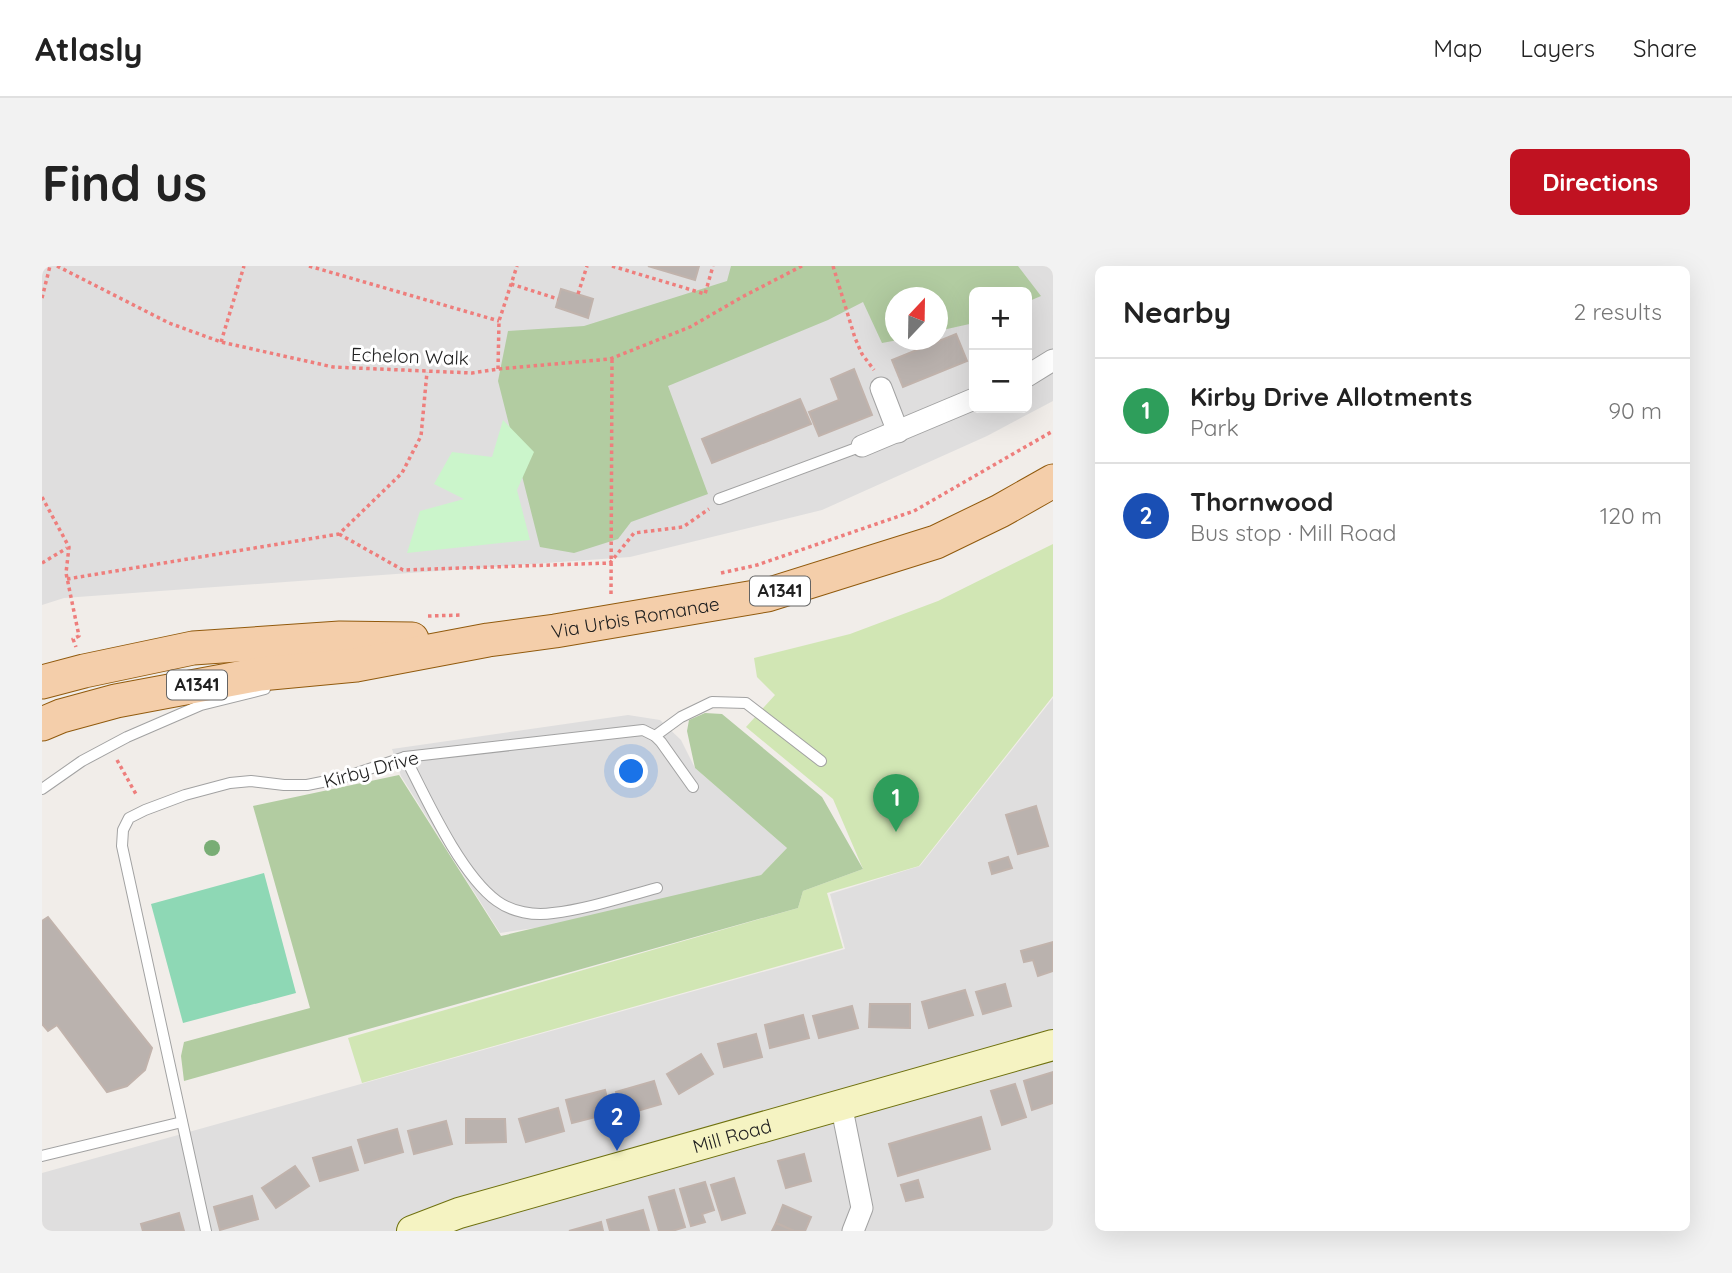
<!DOCTYPE html>
<html lang="en">
<head>
<meta charset="utf-8">
<style>
	body { margin:0; font-family:Quicksand,sans-serif; background:#f2f2f2; color:#222 }
	.controls { position:absolute; right:21px; top:21px; display:grid; overflow:hidden; border-radius:10px; box-shadow:0 7px 28px #0002 }
	.controls button { width:63px; height:63px; display:grid; place-items:center; padding:0; border:0; border-bottom:2px solid #e0e0e0; background:#fff; color:#222; font:35px sans-serif }
	.compass { position:absolute; left:843px; top:21px; width:63px; height:63px; border-radius:50%; background:#fff; box-shadow:0 7px 28px #0002; rotate:22deg }
	.you { position:absolute; left:590px; top:506px; width:24px; height:24px; margin:-18px; border:5px solid #fff; border-radius:50%; background:#1a73e8; box-shadow:0 0 0 10px #1a73e833 }
	.badge { display:grid; place-items:center; width:46px; height:46px; border-radius:50%; background:#c01221; color:#fff; font-size:23px; font-weight:700 }
	.pin { position:absolute; translate:-50% -58px; filter:drop-shadow(0 2px 4px #0008) }
	.pin::after { content:''; position:absolute; top:37px; width:24px; height:21px; background:inherit; clip-path:polygon(0 0,100% 0,50% 100%) }
	.list { margin:0; padding:0; list-style:none }
	h2 { display:flex; justify-content:space-between; align-items:center; height:91px; margin:0; padding:0 28px; font-size:30px }
	h2 small { font-size:23px; font-weight:400; color:#767676 }
	.list li { display:grid; grid-template-columns:46px 1fr auto; gap:21px; align-items:center; box-sizing:border-box; height:105px; padding:0 28px; border-top:2px solid #e0e0e0 }
	.list b { display:block; font-size:26px; white-space:nowrap }
	.list p { margin:0; font-size:23px; white-space:nowrap; color:#767676 }
	.list em { font-size:23px; font-style:normal; color:#767676 }
	.map { position:relative; flex:none; width:1011px; height:965px; overflow:hidden; border-radius:10px }
	header { display:flex; align-items:center; gap:42px; box-sizing:border-box; height:98px; padding:0 35px; background:#fff; border-bottom:2px solid #e0e0e0 }
	header strong { font-size:33px }
	nav { display:flex; gap:38px; margin-inline-start:auto; font-size:24px }
	.intro { display:flex; align-items:center; justify-content:space-between; box-sizing:border-box; height:168px; padding:0 42px }
	h1 { margin:0; font-size:49px }
	.button { padding:18px 32px; border-radius:10px; background:#c01221; color:#fff; font-size:24px; font-weight:700 }
	main { display:flex; gap:42px; padding:0 42px }
	aside { flex:1; background:#fff; border-radius:10px; box-shadow:0 7px 28px #0002 }
	.map>svg:first-child { display:block }
	.residential { fill:#dfdede; fill-rule:evenodd }
	.grass { fill:#d1e6b4 }
	.forest { fill:#b2cca1 }
	.park { fill:#cbf5cb }
	.pitch { fill:#8ed8b5 }
	.building { fill:#bab2ae; stroke:#c1b3ac; stroke-width:2 }
	.lines { fill:none; stroke-linecap:round; stroke-linejoin:round }
	.lane-casing { stroke:#a2a2a2; stroke-width:12 }
	.street-casing { stroke:#a2a2a2; stroke-width:23 }
	.secondary-casing { stroke:#6f710f; stroke-width:32 }
	.primary-casing { stroke:#915a0d; stroke-width:35 }
	.path { stroke:#ee7e7c; stroke-width:3.5; stroke-dasharray:3.5 3.5; stroke-linecap:butt }
	.lane { stroke:#fff; stroke-width:10 }
	.street { stroke:#fff; stroke-width:21 }
	.secondary { stroke:#f5f3c2; stroke-width:30 }
	.primary { stroke:#f4ceaa; stroke-width:33 }
	.tree { fill:#79ad75 }
	.labels { text-anchor:middle; stroke-width:6; stroke-linejoin:round; paint-order:stroke }
	.shield { fill:#fff; stroke:#646464; stroke-width:2 }
	.shield-label { font-size:18px; font-weight:bold; fill:#212121 }
	.street-label { font-size:19px; fill:#212121; stroke:#fff }
</style>
</head>
<body>
<header>
<strong>Atlasly</strong>
<nav><a>Map</a><a>Layers</a><a>Share</a></nav>
</header>
<div class="intro"><h1>Find us</h1><a class="button">Directions</a></div>
<main>
<div class="map">
<svg width="1011" height="965" viewBox="0 0 1011 965">
	<rect width="100%" height="100%" fill="#f1ede9"/>
	<g class="residential">
		<path d="M0 0H1011V135L945 170 780 244 588 291 22 332 0 339ZM932 26H985V142H932ZM853 32H895V74H853Z"/>
		<polygon points="1011,432 1011,965 0,965 0,907 803,683 788,628 878,600"/>
		<polygon points="586,449 618,454 639,474 653,502 745,582 719,609 514,659 458,667 359,510 350,483"/>
	</g>
	<polygon class="grass" points="1011,278 1011,430 877,600 785,627 801,682 320,817 306,772 756,642 761,625 821,603 791,533 704,461 733,429 715,411 712,392 808,368 896,335"/>
	<g class="forest">
		<polygon points="689,0 976,0 999,30 985,36 985,26 932,26 932,57 896,65 895,32 853,32 853,74 856,74 840,77 821,36 786,54 626,120 666,228 589,256 576,273 532,287 498,281 456,115 466,65 542,60 685,15"/>
		<polygon points="663,447 680,448 780,531 821,603 761,625 756,642 142,815 139,790 142,776 268,742 211,540 357,509 459,670 719,609 745,582 653,502 645,465 647,454"/>
	</g>
	<polygon class="park" points="461,154 492,186 475,224 488,274 365,287 378,245 422,233 392,218 410,186 450,191"/>
	<polygon class="pitch" points="222,607 254,727 141,757 109,638"/>
	<g class="building">
		<polygon points="606,0 657,0 653,14"/>
		<polygon points="519,23 551,33 546,52 514,41"/>
		<polygon points="914,68 925,95 861,121 850,94"/>
		<polygon points="812,103 830,149 777,170 767,146 797,134 789,113"/>
		<polygon points="758,133 769,158 670,197 660,173"/>
		<polygon points="994,540 1006,580 976,588 964,549"/>
		<polygon points="966,591 970,602 950,608 947,597"/>
		<polygon points="6,651 110,782 103,804 85,820 65,826 15,759 6,765 0,758 0,655"/>
		<polygon points="1011,676 1011,705 996,710 991,694 982,696 979,685"/>
		<polygon points="963,718 969,740 941,748 934,726"/>
		<polygon points="923,724 931,749 887,762 880,736"/>
		<polygon points="828,738 868,738 868,762 827,761"/>
		<polygon points="810,740 816,762 777,772 771,750"/>
		<polygon points="761,749 767,772 728,782 723,759"/>
		<polygon points="714,768 720,791 682,801 676,778"/>
		<polygon points="659,788 671,808 637,828 625,808"/>
		<polygon points="1011,806 1011,837 990,844 982,815"/>
		<polygon points="612,815 619,838 581,849 574,826"/>
		<polygon points="973,818 984,851 960,859 949,825"/>
		<polygon points="563,824 569,847 530,857 524,834"/>
		<polygon points="516,842 522,865 484,876 477,853"/>
		<polygon points="939,851 948,883 856,910 847,878"/>
		<polygon points="424,853 463,853 464,876 424,877"/>
		<polygon points="404,855 410,878 372,888 366,865"/>
		<polygon points="355,863 361,886 323,897 316,874"/>
		<polygon points="309,881 316,904 278,915 271,892"/>
		<polygon points="762,888 769,915 744,922 736,895"/>
		<polygon points="253,900 267,920 234,942 220,922"/>
		<polygon points="692,912 703,947 680,954 669,919"/>
		<polygon points="876,914 881,931 864,935 859,919"/>
		<polygon points="663,916 672,944 660,948 663,956 649,960 638,923"/>
		<polygon points="632,924 643,961 630,965 617,965 607,931"/>
		<polygon points="210,930 216,953 178,964 172,941"/>
		<polygon points="741,939 769,951 763,965 752,965 734,957"/>
		<polygon points="601,944 607,965 568,965 565,954"/>
		<polygon points="137,947 142,965 101,965 99,958"/>
		<polygon points="559,956 561,965 527,965"/>
		<polygon points="734,957 752,965 730,965"/>
	</g>
	<g class="lines">
		<defs>
			<g id="lane">
				<polyline points="677,233 820,180"/>
				<polyline points="613,470 639,451 670,436 704,437 779,495"/>
				<path d="M363 491C384 532 418 608 455 635 470 646 492 650 511 647 546 643 581 631 615 622"/>
				<polyline points="0,523 40,495 85,471 159,439 223,423"/>
				<polyline points="0,890 140,856"/>
				<polyline points="164,965 80,580 81,564 87,552 103,544 143,529 188,517 209,515 242,519 265,519 300,512 363,491 601,464 613,470 619,476 651,521"/>
			</g>
			<g id="street">
				<polyline points="985,110 1011,94"/>
				<polyline points="839,122 856,166"/>
				<polyline points="820,180 932,133"/>
				<polyline points="799,838 820,942 811,965"/>
			</g>
			<g id="secondary">
				<path id="s1" d="M370 965 417 947 1011 779"/>
			</g>
			<g id="primary">
				<polyline points="0,416 42,405 151,382 298,372 370,373"/>
				<path id="s2" d="M0 458 19 450 74 435 218 408 314 399 446 374 513 365 725 329 894 276 958 245 1011 215"/>
			</g>
		</defs>
		<use href="#lane" class="lane-casing"/>
		<use href="#street" class="street-casing"/>
		<use href="#secondary" class="secondary-casing"/>
		<use href="#primary" class="primary-casing"/>
		<g class="path">
			<polyline points="15,0 127,57 179,76 291,101 430,107 456,103 568,93 648,61 700,31 760,0"/>
			<polyline points="267,0 457,55"/>
			<polyline points="570,0 663,28 671,0"/>
			<polyline points="791,0 813,72 820,88 832,104"/>
			<polyline points="469,18 516,33"/>
			<polyline points="536,28 545,0"/>
			<polyline points="0,32 8,0"/>
			<polyline points="179,76 202,0"/>
			<polyline points="456,103 457,55 475,0"/>
			<polyline points="0,231 27,281 24,307 37,370 31,373 34,381"/>
			<polyline points="297,268 361,304 568,297 592,267 641,261 667,243"/>
			<polyline points="0,297 25,282"/>
			<polyline points="679,307 715,299 872,245 1011,165"/>
			<polyline points="25,313 297,268 360,207 379,170 385,106"/>
			<polyline points="569,328 570,92"/>
			<polyline points="386,350 421,349"/>
			<polyline points="75,494 95,530"/>
		</g>
		<use href="#lane" class="lane"/>
		<use href="#street" class="street"/>
		<use href="#secondary" class="secondary"/>
		<use href="#primary" class="primary"/>
	</g>
	<circle class="tree" cx="170" cy="582" r="8"/>
	<g class="labels">
		<g class="shield">
			<rect x="708" y="310.5" width="60" height="29" rx="5"/>
			<rect x="125" y="404.5" width="60" height="29" rx="5"/>
		</g>
		<g class="shield-label">
			<text x="738" y="331">A1341</text>
			<text x="155" y="425">A1341</text>
		</g>
		<g class="street-label">
			<text transform="translate(368 90) rotate(2)" y="7">Echelon Walk</text>
			<text dy="7" stroke="none"><textPath href="#s2" startOffset="604">Via Urbis Romanae</textPath></text>
			<text transform="translate(329 503) rotate(-15)" y="7">Kirby Drive</text>
			<text dy="7" stroke="none"><textPath href="#s1" startOffset="334">Mill Road</textPath></text>
		</g>
	</g>
</svg>
<div class="controls">
<button>+</button>
<button>−</button>
</div>
<svg class="compass" viewBox="-18 -18 36 36"><path d="M0-13l5 13h-10z" fill="#e53935"/><path d="M0 13l5-13h-10z" fill="#767676"/></svg>
<div class="you"></div>
<div class="pin badge" style="left:854px;top:566px;background:#2e9e5b">1</div>
<div class="pin badge" style="left:575px;top:885px;background:#1a4fb4">2</div>
</div>
<aside>
<h2>Nearby<small>2 results</small></h2>
<ul class="list">
<li><span class="badge" style="background:#2e9e5b">1</span><div><b>Kirby Drive Allotments</b><p>Park</p></div><em>90 m</em></li>
<li><span class="badge" style="background:#1a4fb4">2</span><div><b>Thornwood</b><p>Bus stop · Mill Road</p></div><em>120 m</em></li>
</ul>
</aside>
</main>
</body>
</html>
